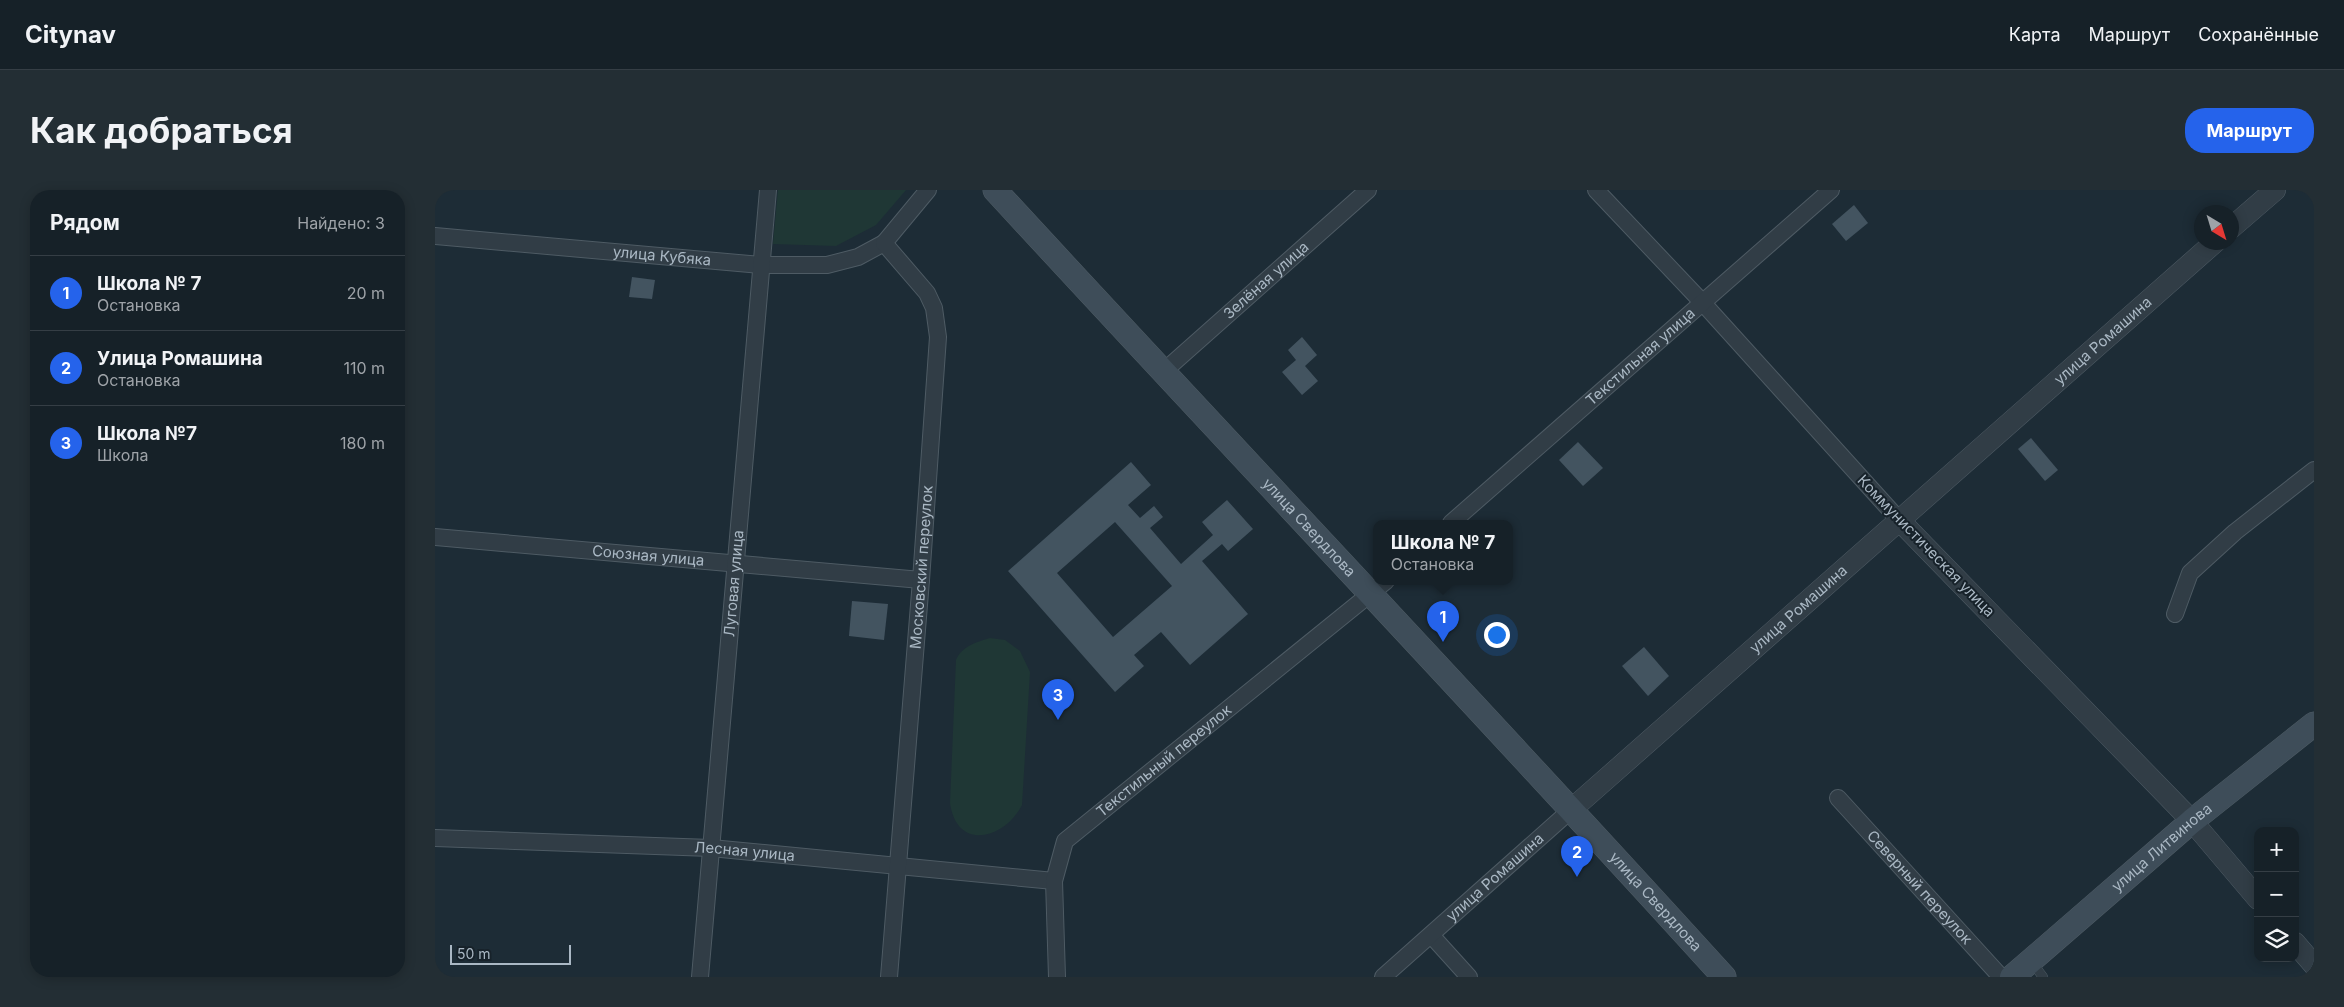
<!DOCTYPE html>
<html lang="ru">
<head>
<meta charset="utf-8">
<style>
	body { margin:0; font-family:Inter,sans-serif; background:#232e34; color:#f1f3f6 }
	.controls { position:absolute; right:15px; bottom:15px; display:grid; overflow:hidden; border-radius:10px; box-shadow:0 2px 12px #0003 }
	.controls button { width:45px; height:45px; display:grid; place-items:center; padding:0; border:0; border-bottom:1px solid #353e45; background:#162128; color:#f1f3f6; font:25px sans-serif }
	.compass { position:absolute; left:1759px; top:15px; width:45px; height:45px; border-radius:50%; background:#162128; box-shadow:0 2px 12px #0003; rotate:142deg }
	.scale { position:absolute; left:15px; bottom:12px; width:121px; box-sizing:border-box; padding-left:5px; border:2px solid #aab8c4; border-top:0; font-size:14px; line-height:18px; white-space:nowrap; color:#aab8c4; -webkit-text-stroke:4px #17222a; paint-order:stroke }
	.you { position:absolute; left:1061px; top:444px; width:18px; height:18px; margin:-12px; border:4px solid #fff; border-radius:50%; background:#1a73e8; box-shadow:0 0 0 8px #1a73e833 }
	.badge { display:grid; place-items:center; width:32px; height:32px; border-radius:50%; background:#2563eb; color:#fff; font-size:16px; font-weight:700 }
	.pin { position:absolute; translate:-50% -41px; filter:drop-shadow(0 1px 2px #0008) }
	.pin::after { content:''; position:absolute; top:26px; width:18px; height:15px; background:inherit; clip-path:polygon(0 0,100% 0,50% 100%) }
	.popup { position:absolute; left:938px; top:330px; width:140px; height:65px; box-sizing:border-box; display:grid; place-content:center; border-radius:10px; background:#162128; filter:drop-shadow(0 1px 4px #0005); font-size:16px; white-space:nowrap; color:#9ea3a8 }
	.popup b { font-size:19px; color:#f1f3f6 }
	.popup::after { content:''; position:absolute; left:50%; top:100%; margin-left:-10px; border:10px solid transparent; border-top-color:#162128 }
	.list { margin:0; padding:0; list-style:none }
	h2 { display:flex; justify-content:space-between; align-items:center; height:65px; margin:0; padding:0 20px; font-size:21px }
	h2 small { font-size:16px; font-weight:400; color:#9ea3a8 }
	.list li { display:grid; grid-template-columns:32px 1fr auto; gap:15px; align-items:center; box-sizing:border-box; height:75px; padding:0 20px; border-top:1px solid #353e45 }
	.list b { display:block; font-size:19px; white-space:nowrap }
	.list p { margin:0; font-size:16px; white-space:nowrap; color:#9ea3a8 }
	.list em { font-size:16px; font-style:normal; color:#9ea3a8 }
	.icon { flex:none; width:28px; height:28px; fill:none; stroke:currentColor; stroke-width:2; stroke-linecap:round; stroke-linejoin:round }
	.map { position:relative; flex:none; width:1879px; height:787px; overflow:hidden; border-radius:20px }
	header { display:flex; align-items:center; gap:30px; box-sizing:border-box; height:70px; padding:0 25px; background:#162128; border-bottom:1px solid #353e45 }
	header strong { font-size:24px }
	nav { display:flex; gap:28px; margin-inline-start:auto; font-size:18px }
	.intro { display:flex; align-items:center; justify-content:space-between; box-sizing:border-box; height:120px; padding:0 30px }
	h1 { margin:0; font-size:35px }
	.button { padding:12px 22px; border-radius:20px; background:#2563eb; color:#fff; font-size:18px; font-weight:700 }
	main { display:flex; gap:30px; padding:0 30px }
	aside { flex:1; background:#162128; border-radius:20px; box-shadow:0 2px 12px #0003 }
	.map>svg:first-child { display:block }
	.green { fill:#1f3735 }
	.building { fill:#435460; fill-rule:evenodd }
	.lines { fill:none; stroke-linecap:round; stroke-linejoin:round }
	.service-casing { stroke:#4e5b64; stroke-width:10 }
	.minor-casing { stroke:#4e5b64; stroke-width:18 }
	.tertiary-casing { stroke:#4e5b64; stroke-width:22 }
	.secondary-casing { stroke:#4e5b64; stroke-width:25 }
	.service { stroke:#313d46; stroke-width:9 }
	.minor { stroke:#313d46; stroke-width:16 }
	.tertiary { stroke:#313d46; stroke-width:21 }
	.secondary { stroke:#3e4d59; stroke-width:24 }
	.labels { text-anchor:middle; stroke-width:4; stroke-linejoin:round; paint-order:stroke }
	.street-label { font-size:15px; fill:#aab8c4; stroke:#17222a }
</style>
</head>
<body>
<header>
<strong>Citynav</strong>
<nav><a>Карта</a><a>Маршрут</a><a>Сохранённые</a></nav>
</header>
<div class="intro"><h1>Как добраться</h1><a class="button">Маршрут</a></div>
<main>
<aside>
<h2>Рядом<small>Найдено: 3</small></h2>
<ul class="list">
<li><span class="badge">1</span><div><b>Школа № 7</b><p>Остановка</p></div><em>20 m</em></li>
<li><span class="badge">2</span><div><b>Улица Ромашина</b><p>Остановка</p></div><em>110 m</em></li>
<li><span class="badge">3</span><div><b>Школа №7</b><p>Школа</p></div><em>180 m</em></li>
</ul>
</aside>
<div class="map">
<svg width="1879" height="787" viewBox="0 0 1879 787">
	<rect width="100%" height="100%" fill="#1d2c36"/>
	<g class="green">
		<polygon points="343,0 471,0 441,35 401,56 338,54"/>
		<path d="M555 448 570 450 585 461 595 482 587 615C570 649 522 662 515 613L521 470C527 456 542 452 555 448Z"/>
	</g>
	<g class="building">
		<polygon points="1419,15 1433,33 1411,51 1397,34"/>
		<polygon points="197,87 220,90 217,109 194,107"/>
		<polygon points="867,147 882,165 870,176 883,191 867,205 847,182 861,170 853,160"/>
		<polygon points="1596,248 1623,280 1610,291 1583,259"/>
		<polygon points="1143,252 1168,278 1148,296 1124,270"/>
		<path d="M696 272 716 295 693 315 705 328 719 316 728 327 715 338 746 374 778 345 767 332 792 310 818 339 793 361 787 354 767 371 813 424 755 475 726 442 699 465 709 476 680 502 573 381ZM680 332 737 396 678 447 622 383Z"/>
		<polygon points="417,411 453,414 449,450 414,446"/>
		<polygon points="1209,457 1234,486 1213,506 1187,476"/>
	</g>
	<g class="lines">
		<defs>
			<polyline id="service" points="1596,771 1608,787"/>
			<g id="minor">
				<polyline points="1161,0 1267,112 1466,332"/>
				<path id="s1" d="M0 46 326 75H392L423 67 449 53"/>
				<path id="s2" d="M728 182 933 0"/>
				<path id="s3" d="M1016 333 1396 0"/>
				<path id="s4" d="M0 347 486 390"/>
				<polyline points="1740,424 1755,383 1800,342 1879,280"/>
				<path id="s5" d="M1403 608 1566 787"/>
				<path id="s6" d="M0 648 276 658 619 691"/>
				<polyline points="996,745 1034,787"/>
				<path id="s7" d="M265 787 333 0"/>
				<path id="s8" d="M454 787 486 390 503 147 499 118 492 103 449 53 493 0"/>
				<path id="s9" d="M622 787 619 691 630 651 951 391"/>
				<path id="s10" d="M948 787 1137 619"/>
			</g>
			<g id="tertiary">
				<polyline points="1796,38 1840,0"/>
				<polyline points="1466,332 1757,631 1823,709"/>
				<path id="s11" d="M1137 619 1780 52"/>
				<polyline points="1860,753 1879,775"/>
			</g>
			<g id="secondary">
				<path id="s12" d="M560 0C802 263 1049 522 1289 787"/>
				<path id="s13" d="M1577 787 1757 631 1879 534"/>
			</g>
		</defs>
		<use href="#service" class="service-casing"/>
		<use href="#minor" class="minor-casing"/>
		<use href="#tertiary" class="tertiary-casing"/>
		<use href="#secondary" class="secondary-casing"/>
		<use href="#service" class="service"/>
		<use href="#minor" class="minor"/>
		<use href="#tertiary" class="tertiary"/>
		<use href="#secondary" class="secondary"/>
	</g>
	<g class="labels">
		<g class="street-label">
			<text dy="5" stroke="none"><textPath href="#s1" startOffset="228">улица Кубяка</textPath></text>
			<text dy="5" stroke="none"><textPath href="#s2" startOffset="138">Зелёная улица</textPath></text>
			<text dy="5" stroke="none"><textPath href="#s11" startOffset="708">улица Ромашина</textPath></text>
			<text dy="5" stroke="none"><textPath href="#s3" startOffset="252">Текстильная улица</textPath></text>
			<text dy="5" stroke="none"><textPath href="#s12" startOffset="461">улица Свердлова</textPath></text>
			<text transform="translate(1491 356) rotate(46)" y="5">Коммунистическая улица</text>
			<text dy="5" stroke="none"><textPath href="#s4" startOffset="214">Союзная улица</textPath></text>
			<text dy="5" stroke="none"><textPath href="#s8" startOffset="411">Московский переулок</textPath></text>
			<text dy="5" stroke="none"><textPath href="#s7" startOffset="395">Луговая улица</textPath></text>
			<text dy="5" stroke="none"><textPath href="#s11" startOffset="302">улица Ромашина</textPath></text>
			<text dy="5" stroke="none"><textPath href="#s9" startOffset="265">Текстильный переулок</textPath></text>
			<text dy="5" stroke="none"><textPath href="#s13" startOffset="198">улица Литвинова</textPath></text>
			<text dy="5" stroke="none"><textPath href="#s6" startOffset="310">Лесная улица</textPath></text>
			<text dy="5" stroke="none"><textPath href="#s10" startOffset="150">улица Ромашина</textPath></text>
			<text dy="5" stroke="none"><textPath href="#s5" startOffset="121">Северный переулок</textPath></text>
			<text dy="5" stroke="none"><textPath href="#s12" startOffset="971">улица Свердлова</textPath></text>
		</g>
	</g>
</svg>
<div class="controls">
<button>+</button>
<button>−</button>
<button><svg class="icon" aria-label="layers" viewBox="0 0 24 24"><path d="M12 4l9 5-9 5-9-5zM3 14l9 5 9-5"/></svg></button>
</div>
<svg class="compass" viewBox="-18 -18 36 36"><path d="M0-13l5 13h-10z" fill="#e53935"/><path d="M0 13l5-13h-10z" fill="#9ea3a8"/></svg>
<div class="scale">50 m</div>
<div class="you"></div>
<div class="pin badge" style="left:1008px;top:452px">1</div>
<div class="popup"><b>Школа № 7</b>Остановка</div>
<div class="pin badge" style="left:1142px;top:687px">2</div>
<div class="pin badge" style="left:623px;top:530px">3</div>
</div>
</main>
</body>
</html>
